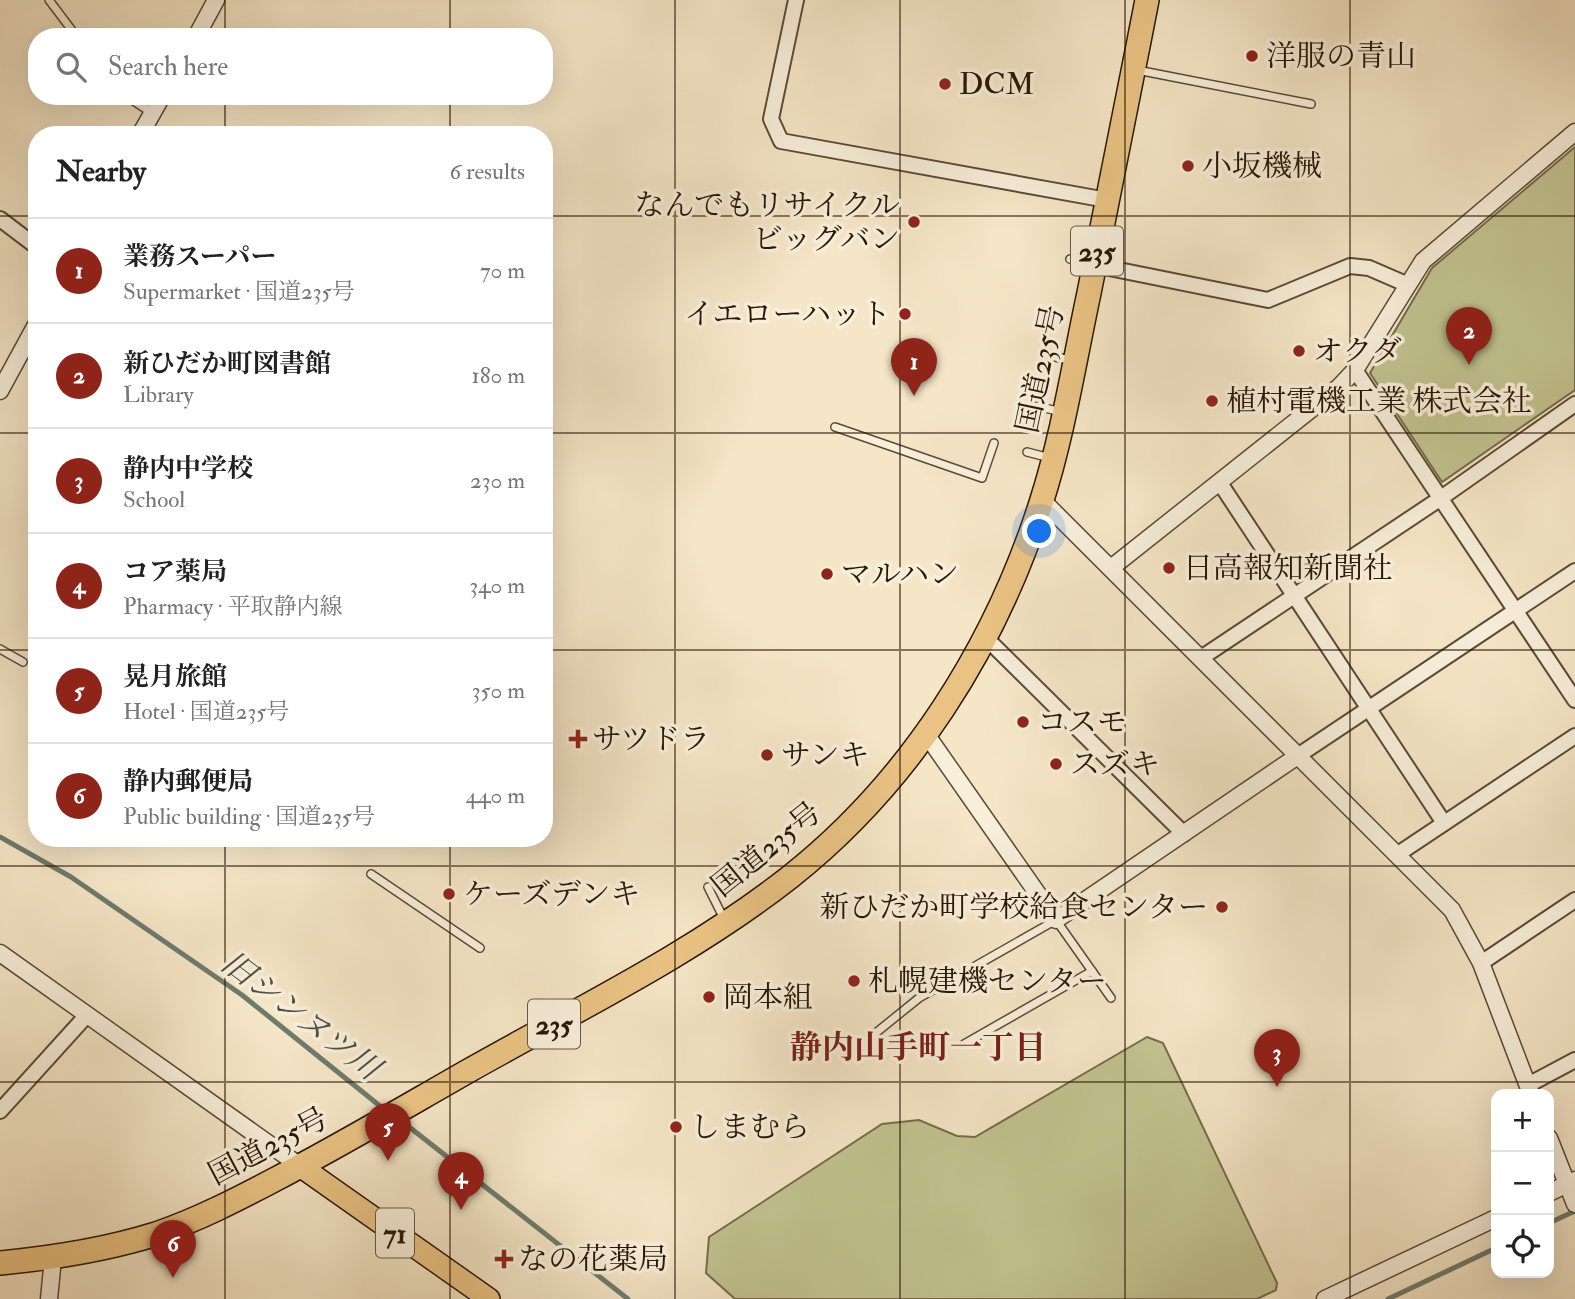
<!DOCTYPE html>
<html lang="en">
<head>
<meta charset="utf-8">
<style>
	body { margin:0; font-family:"IM FELL Double Pica","Noto Serif JP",serif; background:#f2f2f2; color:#222 }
	.controls { position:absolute; right:21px; bottom:21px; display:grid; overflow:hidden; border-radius:14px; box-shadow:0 7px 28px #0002 }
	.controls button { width:63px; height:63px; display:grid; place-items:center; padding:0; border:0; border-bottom:2px solid #e0e0e0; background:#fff; color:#222; font:35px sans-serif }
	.you { position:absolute; left:1040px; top:532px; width:24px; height:24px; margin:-18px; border:5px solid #fff; border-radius:50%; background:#1a73e8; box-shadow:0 0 0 10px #1a73e833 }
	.badge { display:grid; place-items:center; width:46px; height:46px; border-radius:50%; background:#8f2418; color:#fff; font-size:23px; font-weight:700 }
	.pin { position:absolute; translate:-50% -58px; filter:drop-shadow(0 2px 4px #0008) }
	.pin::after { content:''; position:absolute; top:37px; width:24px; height:21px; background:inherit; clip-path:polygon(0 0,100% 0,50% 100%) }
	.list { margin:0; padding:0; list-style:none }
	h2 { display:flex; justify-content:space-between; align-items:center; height:91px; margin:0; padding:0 28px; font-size:30px }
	h2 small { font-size:23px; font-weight:400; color:#767676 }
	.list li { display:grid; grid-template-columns:46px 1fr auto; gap:21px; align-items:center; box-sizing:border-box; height:105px; padding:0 28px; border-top:2px solid #e0e0e0 }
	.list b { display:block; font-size:26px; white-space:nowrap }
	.list p { margin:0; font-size:23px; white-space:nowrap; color:#767676 }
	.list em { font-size:23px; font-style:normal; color:#767676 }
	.icon { flex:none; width:38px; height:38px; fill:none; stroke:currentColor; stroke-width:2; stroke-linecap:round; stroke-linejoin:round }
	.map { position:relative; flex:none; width:1575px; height:1299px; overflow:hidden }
	.search { position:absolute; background:#fff; box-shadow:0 7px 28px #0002; left:28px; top:28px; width:525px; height:77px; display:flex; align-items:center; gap:18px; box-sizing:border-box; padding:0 24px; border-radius:28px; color:#767676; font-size:26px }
	.panel { position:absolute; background:#fff; box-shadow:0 7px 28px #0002; left:28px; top:126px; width:525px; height:721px; border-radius:28px }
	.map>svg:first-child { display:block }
	.green { fill:#c2c391; stroke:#756c4a; stroke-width:2 }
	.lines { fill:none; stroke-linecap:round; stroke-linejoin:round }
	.stream { stroke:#6e7b6f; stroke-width:5 }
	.service-casing { stroke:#5b4a35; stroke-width:10 }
	.minor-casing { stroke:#5b4a35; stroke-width:18 }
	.tertiary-casing { stroke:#5b4a35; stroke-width:19 }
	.primary-casing { stroke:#281604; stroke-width:24 }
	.trunk-casing { stroke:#281604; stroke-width:26 }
	.service { stroke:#f8efdb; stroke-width:7 }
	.minor { stroke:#f8efdb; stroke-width:14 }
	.tertiary { stroke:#f8efdb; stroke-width:16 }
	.primary { stroke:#eac384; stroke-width:21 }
	.trunk { stroke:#eac384; stroke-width:23 }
	.grid { fill:none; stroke:#281604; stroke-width:2; stroke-opacity:0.55 }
	.poi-dot { fill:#8f2418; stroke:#f8efdb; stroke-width:2.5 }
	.labels { text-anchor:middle; stroke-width:7; stroke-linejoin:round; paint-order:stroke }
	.shield { fill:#f8efdb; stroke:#665744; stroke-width:2 }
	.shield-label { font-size:28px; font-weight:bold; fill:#281604 }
	.poi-label { font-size:30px; fill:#281604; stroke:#f8efdb; text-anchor:start }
	.street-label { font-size:30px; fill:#281604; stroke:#f8efdb }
	.water-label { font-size:32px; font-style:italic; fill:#515143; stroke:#f8efdb }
	.neighbourhood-label { font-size:32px; font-weight:bold; fill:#7a1f14; stroke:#f8efdb }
</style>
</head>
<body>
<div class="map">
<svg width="1575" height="1299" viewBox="0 0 1575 1299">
	<rect width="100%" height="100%" fill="#f5e6c7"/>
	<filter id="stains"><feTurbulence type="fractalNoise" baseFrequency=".00286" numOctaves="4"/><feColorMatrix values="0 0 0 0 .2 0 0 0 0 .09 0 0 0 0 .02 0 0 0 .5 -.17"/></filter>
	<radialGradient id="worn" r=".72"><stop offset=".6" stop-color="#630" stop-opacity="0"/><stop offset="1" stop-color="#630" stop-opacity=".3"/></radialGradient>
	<g class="green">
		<polygon points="1575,147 1575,390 1442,482 1370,373 1432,268"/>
		<polygon points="1147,1037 1163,1043 1277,1283 1276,1290 1257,1299 735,1299 706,1273 709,1237 882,1124 919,1120 957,1136 975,1137"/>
	</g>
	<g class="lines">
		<g class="stream">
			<polyline points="0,837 71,877 242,995 385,1110"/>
			<polyline points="399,1119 628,1299"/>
			<polyline points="1549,1223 1575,1211"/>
			<polyline points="1388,1299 1496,1248"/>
		</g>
		<defs>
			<g id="service">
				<polyline points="49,0 77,37"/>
				<polyline points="1137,70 1311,104"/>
				<polyline points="126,96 152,113"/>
				<polyline points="1070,259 1090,264"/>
				<polyline points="1050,356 1071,360"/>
				<polyline points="1037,406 1061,412"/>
				<polyline points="835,427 982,478 994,443"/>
				<polyline points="1027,452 1050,458"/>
				<polyline points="0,649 23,662"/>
				<polyline points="371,874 480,948"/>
				<polyline points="708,887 724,919"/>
				<polyline points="867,1040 919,998 1056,920 1111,998"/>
				<polyline points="964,1044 1092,971"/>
			</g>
			<g id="minor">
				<polyline points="796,0 771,119 781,141 1107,200"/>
				<polyline points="0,219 37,247"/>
				<polyline points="1094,265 1268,300 1350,266 1369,268 1406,284"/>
				<polyline points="1355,370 1575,700"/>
				<polyline points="1220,483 1444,823"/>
				<polyline points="986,638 1184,834"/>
				<polyline points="1201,658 1441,498 1575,404"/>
				<polyline points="1299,755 1575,571"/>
				<polyline points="1398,854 1575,736"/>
				<polyline points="1481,963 1575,900"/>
				<polyline points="1528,1085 1575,1060"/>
				<polyline points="0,1111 87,1015"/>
			</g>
			<g id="tertiary">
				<polyline points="196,37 216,0"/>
				<polyline points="140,135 162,96"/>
				<polyline points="0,391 37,323"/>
				<polyline points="1042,500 1452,910 1481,963 1531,1094"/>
				<polyline points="1111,568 1339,387 1355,370 1423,261 1575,132"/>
				<polyline points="926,734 1056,920 1299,755"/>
				<polyline points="0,953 300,1166"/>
				<polyline points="1549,1138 1575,1204"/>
				<polyline points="1549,1193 1575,1180"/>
				<polyline points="49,1299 53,1258"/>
				<polyline points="1325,1299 1496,1218"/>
			</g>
			<polyline id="primary" points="300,1166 489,1299"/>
			<path id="trunk" d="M0 1263C53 1258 105 1250 156 1234 197 1220 236 1200 274 1180 341 1145 405 1107 470 1070 578 1009 692 954 790 877 910 782 995 647 1041 503 1063 435 1074 363 1089 293 1108 196 1128 98 1147 0"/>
		</defs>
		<use href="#service" class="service-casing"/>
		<use href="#minor" class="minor-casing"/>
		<use href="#tertiary" class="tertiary-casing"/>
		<use href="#primary" class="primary-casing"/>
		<use href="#trunk" class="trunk-casing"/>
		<use href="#service" class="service"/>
		<use href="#minor" class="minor"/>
		<use href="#tertiary" class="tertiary"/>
		<use href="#primary" class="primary"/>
		<use href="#trunk" class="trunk"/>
	</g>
	<path class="grid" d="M225 0V37M450 0V37M675 0V1299M900 0V1299M1125 0V1299M1350 0V1299M225 96V135M450 96V135M0 216H37M544 216H1575M0 433H37M544 433H1575M0 650H37M544 650H1575M225 838V1299M450 838V1299M0 866H1575M0 1082H1575"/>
	<g class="poi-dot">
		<circle cx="1252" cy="56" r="7"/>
		<circle cx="945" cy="84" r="7"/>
		<circle cx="1188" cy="166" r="7"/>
		<circle cx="914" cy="222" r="7"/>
		<circle cx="905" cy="314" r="7"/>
		<circle cx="1299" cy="351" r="7"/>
		<circle cx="1212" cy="401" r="7"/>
		<circle cx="1169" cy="568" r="7"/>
		<circle cx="827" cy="574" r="7"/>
		<circle cx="1023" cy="722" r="7"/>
		<path d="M574.5 728.5h7v7h7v7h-7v7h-7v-7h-7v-7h7z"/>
		<circle cx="767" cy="755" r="7"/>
		<circle cx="1056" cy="764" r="7"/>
		<circle cx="449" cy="894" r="7"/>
		<circle cx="1222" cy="907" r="7"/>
		<circle cx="854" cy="981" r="7"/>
		<circle cx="709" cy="997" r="7"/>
		<circle cx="676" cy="1127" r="7"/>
		<path d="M500.5 1248.5h7v7h7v7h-7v7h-7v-7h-7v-7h7z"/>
	</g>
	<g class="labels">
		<g class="shield">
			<rect x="1071" y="226.5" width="52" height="49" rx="5"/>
			<rect x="528" y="999.5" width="52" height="49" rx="5"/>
			<rect x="376" y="1208.5" width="38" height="49" rx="5"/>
		</g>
		<g class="shield-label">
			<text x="1097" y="261">235</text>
			<text x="554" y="1034">235</text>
			<text x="395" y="1243">71</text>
		</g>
		<g class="poi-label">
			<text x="1266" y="66">洋服の青山</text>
			<text x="959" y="94">DCM</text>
			<text x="1202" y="176">小坂機械</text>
			<text x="900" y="215" text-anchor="end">なんでもリサイクル<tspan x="900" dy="34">ビッグバン</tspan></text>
			<text x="891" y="324" text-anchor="end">イエローハット</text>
			<text x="1313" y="361">オクダ</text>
			<text x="1226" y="411">植村電機工業 株式会社</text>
			<text x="1183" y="578">日高報知新聞社</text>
			<text x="841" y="584">マルハン</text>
			<text x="1037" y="732">コスモ</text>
			<text x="592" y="749">サツドラ</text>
			<text x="781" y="765">サンキ</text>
			<text x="1070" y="774">スズキ</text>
			<text x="463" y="904">ケーズデンキ</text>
			<text x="1208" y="917" text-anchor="end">新ひだか町学校給食センター</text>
			<text x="868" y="991">札幌建機センター</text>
			<text x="723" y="1007">岡本組</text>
			<text x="690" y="1137">しまむら</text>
			<text x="518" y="1269">なの花薬局</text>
		</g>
		<g class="street-label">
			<text transform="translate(1040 369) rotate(-78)" y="10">国道235号</text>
			<text transform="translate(766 849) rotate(-39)" y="10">国道235号</text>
			<text transform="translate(268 1146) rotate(-28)" y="10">国道235号</text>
		</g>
		<g class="water-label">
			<text transform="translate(301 1015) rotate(37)" y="11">旧シンヌツ川</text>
		</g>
		<g class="neighbourhood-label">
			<text x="918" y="1058">静内山手町一丁目</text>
		</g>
	</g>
	<rect width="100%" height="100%" filter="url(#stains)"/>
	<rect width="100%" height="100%" fill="url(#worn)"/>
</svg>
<div class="controls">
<button>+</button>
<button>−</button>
<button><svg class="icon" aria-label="locate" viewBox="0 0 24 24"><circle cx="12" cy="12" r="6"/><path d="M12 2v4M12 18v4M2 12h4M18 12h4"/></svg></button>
</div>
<div class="you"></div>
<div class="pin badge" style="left:914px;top:396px">1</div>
<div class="pin badge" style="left:1469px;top:365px">2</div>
<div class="pin badge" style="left:1277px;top:1087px">3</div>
<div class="pin badge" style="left:461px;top:1210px">4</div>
<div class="pin badge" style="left:388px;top:1161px">5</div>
<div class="pin badge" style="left:173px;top:1278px">6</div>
<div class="search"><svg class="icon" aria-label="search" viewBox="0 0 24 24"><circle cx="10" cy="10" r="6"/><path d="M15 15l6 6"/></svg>Search here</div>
<section class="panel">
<h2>Nearby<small>6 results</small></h2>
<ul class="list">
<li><span class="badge">1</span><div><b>業務スーパー</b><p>Supermarket · 国道235号</p></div><em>70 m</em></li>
<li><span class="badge">2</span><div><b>新ひだか町図書館</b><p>Library</p></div><em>180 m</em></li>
<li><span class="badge">3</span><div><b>静内中学校</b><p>School</p></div><em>230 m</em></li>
<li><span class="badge">4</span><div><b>コア薬局</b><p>Pharmacy · 平取静内線</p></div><em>340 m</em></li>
<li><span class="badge">5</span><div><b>晃月旅館</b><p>Hotel · 国道235号</p></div><em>350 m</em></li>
<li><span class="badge">6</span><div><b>静内郵便局</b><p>Public building · 国道235号</p></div><em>440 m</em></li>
</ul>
</section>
</div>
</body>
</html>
